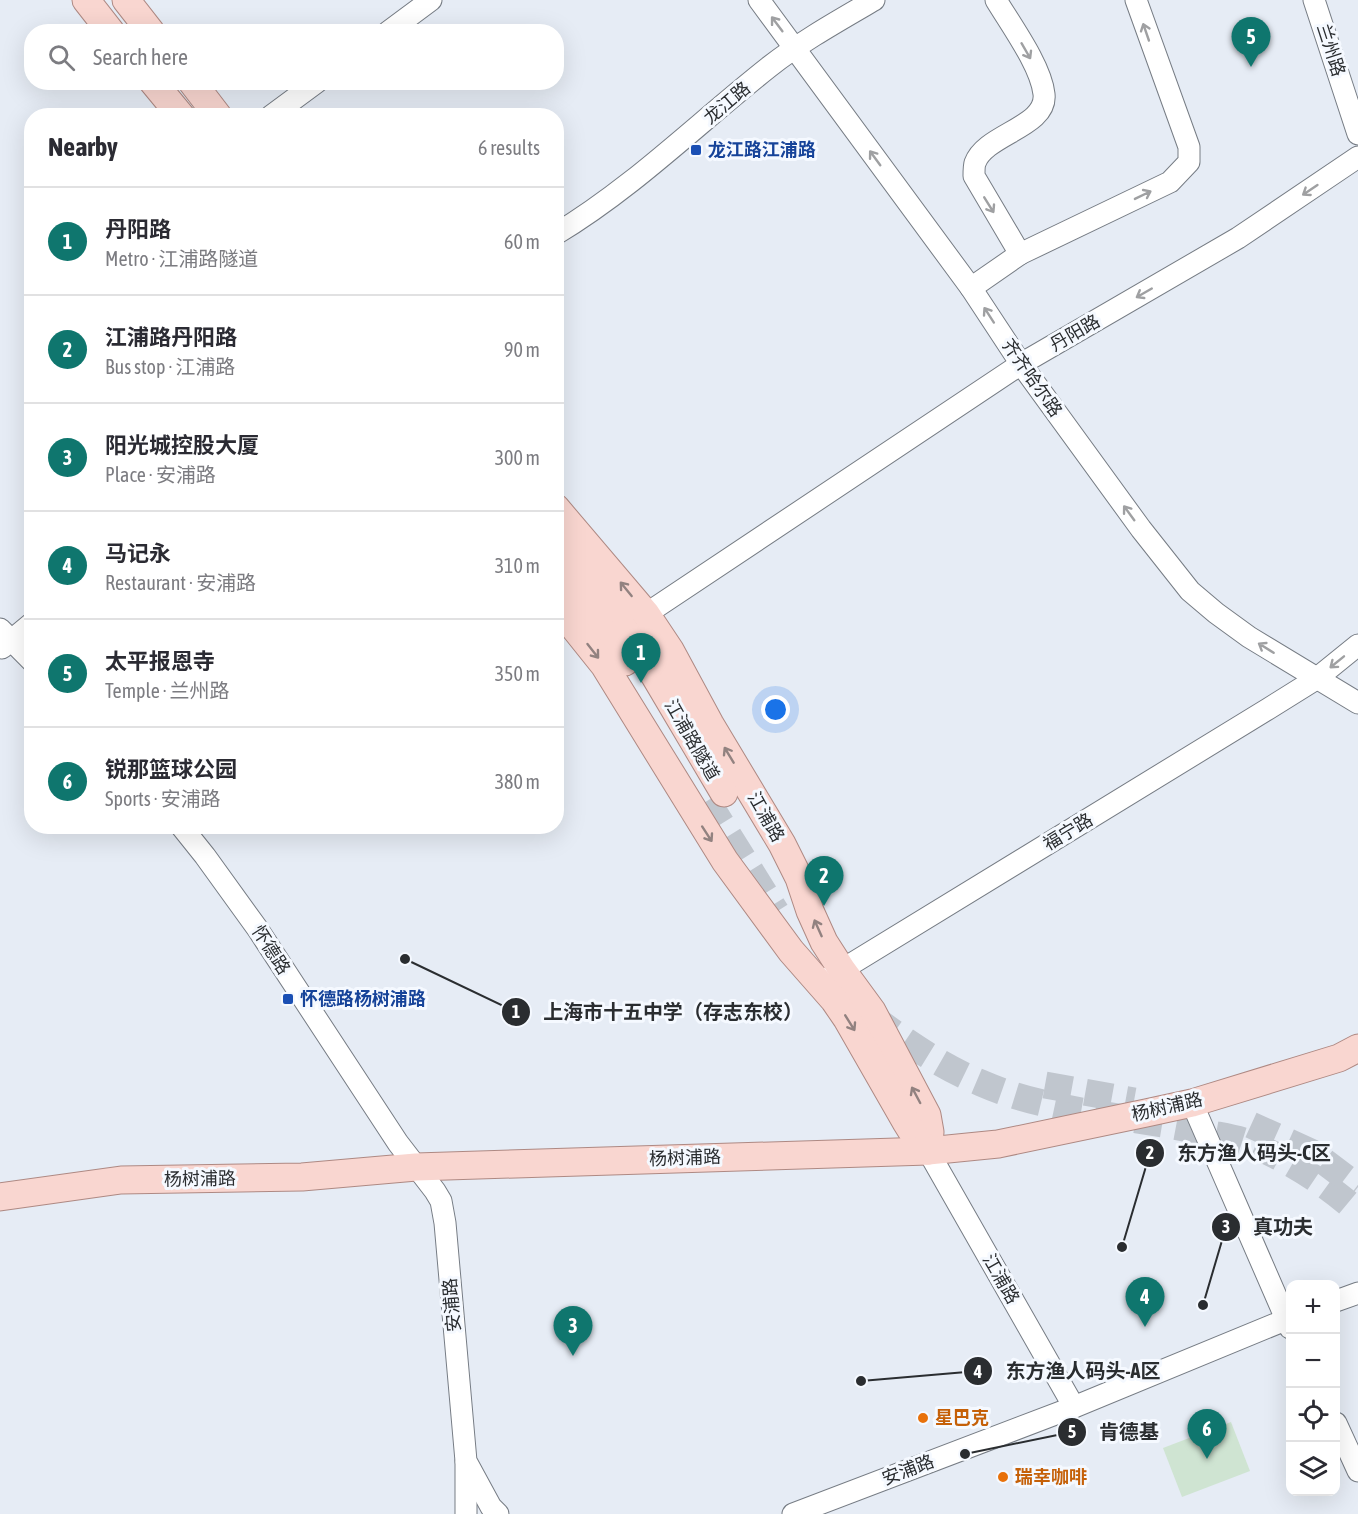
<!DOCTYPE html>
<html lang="en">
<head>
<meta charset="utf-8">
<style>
	body { margin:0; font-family:"Asap Condensed","Noto Sans SC",sans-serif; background:#f2f2f3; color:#2b2b33 }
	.controls { position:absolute; right:18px; bottom:18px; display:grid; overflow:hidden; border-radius:12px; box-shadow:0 6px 24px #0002 }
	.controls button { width:54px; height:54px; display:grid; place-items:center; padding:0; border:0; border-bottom:2px solid #e1e1e2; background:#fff; color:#2b2b33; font:30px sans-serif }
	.you { position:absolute; left:776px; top:710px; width:21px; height:21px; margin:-15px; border:4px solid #fff; border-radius:50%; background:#1a73e8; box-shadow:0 0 0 9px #1a73e833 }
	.badge { display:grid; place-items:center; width:39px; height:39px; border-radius:50%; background:#0f766e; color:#fff; font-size:20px; font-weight:700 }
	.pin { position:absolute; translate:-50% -50px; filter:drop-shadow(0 2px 3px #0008) }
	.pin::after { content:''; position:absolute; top:32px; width:21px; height:18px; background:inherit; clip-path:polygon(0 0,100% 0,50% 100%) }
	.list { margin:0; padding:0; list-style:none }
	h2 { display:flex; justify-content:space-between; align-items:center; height:78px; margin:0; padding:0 24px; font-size:26px }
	h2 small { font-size:20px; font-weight:400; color:#7c7c81 }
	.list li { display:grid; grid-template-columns:39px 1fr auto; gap:18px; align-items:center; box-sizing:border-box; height:108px; padding:0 24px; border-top:2px solid #e1e1e2 }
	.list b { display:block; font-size:22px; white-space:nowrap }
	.list p { margin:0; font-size:20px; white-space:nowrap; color:#7c7c81 }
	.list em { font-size:20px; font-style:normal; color:#7c7c81 }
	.icon { flex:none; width:33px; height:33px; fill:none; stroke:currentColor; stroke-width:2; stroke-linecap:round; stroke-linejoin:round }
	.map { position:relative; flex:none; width:1358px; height:1514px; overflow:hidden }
	.search { position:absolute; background:#fff; box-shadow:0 6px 24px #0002; left:24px; top:24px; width:540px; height:66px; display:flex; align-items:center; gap:15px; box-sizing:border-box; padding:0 21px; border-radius:24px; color:#7c7c81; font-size:22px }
	.panel { position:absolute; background:#fff; box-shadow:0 6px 24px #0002; left:24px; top:108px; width:540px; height:726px; border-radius:24px }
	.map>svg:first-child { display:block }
	.green { fill:#cfe4d2 }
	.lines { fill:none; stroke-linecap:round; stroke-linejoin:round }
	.major-tunnel { stroke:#c0c6ce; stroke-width:27; stroke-dasharray:27 14; stroke-linecap:butt }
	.minor-casing { stroke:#767c84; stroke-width:23 }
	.major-casing { stroke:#ae8983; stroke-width:29 }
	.minor { stroke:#fff; stroke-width:21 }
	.major { stroke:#f9d6d0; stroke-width:27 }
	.oneway { stroke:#9fa0a2 }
	.oneway2 { stroke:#928280 }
	.transit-dot { fill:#1a4fb4; stroke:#f5f9ff; stroke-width:2 }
	.food-dot { fill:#e8710a; stroke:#f5f9ff; stroke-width:2 }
	.labels { text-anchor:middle; stroke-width:6; stroke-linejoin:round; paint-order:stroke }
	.street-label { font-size:18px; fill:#2a2d30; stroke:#f5f9ff }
	.transit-label { font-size:18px; font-weight:bold; fill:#164399; stroke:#f5f9ff; text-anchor:start }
	.food-label { font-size:18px; font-weight:bold; fill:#c56008; stroke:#f5f9ff; text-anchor:start }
	.leader { fill:none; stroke:#2a2d30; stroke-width:2 }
	.callout-dot { fill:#2a2d30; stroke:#f5f9ff; stroke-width:2 }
	.mark-label { font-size:18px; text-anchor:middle; font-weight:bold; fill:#fff }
	.callout-label { font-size:20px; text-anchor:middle; font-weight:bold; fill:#2a2d30; stroke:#f5f9ff; stroke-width:6; stroke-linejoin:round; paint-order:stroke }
</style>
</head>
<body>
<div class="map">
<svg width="1358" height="1514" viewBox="0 0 1358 1514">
	<rect width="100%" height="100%" fill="#e6ecf5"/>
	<polygon class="green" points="1231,1422 1250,1471 1182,1497 1163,1448"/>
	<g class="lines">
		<g class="major-tunnel">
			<polyline points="707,801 776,912"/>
			<path d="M872 1017C906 1042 942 1067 981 1083 1052 1114 1132 1115 1207 1133 1221 1136 1238 1138 1251 1144 1289 1160 1327 1184 1358 1212"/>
			<polyline points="1045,1085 1134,1101"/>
			<polyline points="1251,1125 1313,1153 1358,1187"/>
		</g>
		<defs>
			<g id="minor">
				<polyline points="759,0 971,288 1021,364 1141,529 1190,591 1216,613 1249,637 1358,703"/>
				<path d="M996 0C1011 25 1041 66 1044 94 1048 127 985 134 975 163 974 166 974 172 974 176L1020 254 1170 182 1189 162V147L1136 0"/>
				<polyline points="1314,0 1358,134"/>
				<polyline points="388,32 431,0"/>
				<polyline points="271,116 317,82"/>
				<path d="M556 234C634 187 698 123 769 67 802 41 838 21 874 0"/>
				<polyline points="971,288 1020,254"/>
				<polyline points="646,614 1021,364 1238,238 1358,157"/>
				<polyline points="0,629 32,661"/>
				<polyline points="2,648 32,623"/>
				<polyline points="181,826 205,856 257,928 398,1143 435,1191 441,1201 445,1223 466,1461 491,1507 498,1514"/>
				<polyline points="830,977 1268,709 1316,679 1358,645"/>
				<polyline points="1192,1103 1290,1328"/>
				<polyline points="928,1151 1074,1407"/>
				<polyline points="1336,1301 1358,1293"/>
				<polyline points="1336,1423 1358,1471"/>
				<polyline points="466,1462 466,1514"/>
				<polyline points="793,1514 1074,1407 1290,1318"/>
			</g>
			<g id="major">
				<polyline points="86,0 111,32"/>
				<polyline points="126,0 151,32"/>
				<polyline points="153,82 181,116"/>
				<polyline points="192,82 218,116"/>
				<polyline points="556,508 646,614 670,650 710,724 782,844 799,878 810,911 824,942 842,970 872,1011 927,1115 930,1132 928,1151"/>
				<polyline points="556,540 603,599 640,651 724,793"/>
				<polyline points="556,577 591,615 625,662"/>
				<polyline points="556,605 604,665 725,861 791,951 834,1000 847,1019 906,1122 916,1138 928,1151"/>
				<polyline points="0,1197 121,1180 302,1177 416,1167 928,1151 998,1144 1146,1113 1192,1103 1339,1058 1358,1048"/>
			</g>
		</defs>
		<use href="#minor" class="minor-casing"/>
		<use href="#major" class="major-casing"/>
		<use href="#minor" class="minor"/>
		<use href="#major" class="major"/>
	</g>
	<defs><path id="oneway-shaft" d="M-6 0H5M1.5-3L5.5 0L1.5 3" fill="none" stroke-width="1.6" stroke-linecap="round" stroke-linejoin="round" transform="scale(1.5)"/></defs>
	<g class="oneway">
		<use href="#oneway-shaft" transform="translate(777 24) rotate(-127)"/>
		<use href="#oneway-shaft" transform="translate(1146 32) rotate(-109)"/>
		<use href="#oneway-shaft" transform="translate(1026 51) rotate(60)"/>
		<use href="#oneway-shaft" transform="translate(875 158) rotate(-126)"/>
		<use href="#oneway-shaft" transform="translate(1310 190) rotate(146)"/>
		<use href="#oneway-shaft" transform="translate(1143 195) rotate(-26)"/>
		<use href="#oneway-shaft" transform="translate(989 205) rotate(58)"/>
		<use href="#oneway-shaft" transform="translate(1144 293) rotate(150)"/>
		<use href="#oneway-shaft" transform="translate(989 315) rotate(-123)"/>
		<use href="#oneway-shaft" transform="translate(1129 513) rotate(-126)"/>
		<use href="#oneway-shaft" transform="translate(1266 648) rotate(-148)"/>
		<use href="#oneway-shaft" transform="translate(1337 662) rotate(141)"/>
	</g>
	<g class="oneway2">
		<use href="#oneway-shaft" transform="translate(626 589) rotate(-129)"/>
		<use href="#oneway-shaft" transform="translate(593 651) rotate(52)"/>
		<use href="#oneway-shaft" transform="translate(729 755) rotate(-121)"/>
		<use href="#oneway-shaft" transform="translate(707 834) rotate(57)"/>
		<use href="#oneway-shaft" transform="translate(818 928) rotate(-114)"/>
		<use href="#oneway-shaft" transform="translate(850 1023) rotate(58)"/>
		<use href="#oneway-shaft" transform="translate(916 1095) rotate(-118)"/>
	</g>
	<g class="transit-dot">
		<rect x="690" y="144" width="12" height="12" rx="3"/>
		<rect x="282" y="993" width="12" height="12" rx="3"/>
	</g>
	<g class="food-dot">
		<circle cx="923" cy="1418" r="6"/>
		<circle cx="1003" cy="1477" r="6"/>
	</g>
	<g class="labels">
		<g class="street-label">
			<text transform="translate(1331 50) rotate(72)" y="6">兰州路</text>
			<text transform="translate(727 103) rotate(-40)" y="6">龙江路</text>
			<text transform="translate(1075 333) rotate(-30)" y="6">丹阳路</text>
			<text transform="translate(1032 378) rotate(55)" y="6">齐齐哈尔路</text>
			<text transform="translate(692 740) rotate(60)" y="6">江浦路隧道</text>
			<text transform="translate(766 817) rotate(60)" y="6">江浦路</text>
			<text transform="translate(1068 832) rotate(-31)" y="6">福宁路</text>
			<text transform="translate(271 950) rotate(57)" y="6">怀德路</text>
			<text transform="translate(1167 1107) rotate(-13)" y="6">杨树浦路</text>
			<text transform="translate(685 1158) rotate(-2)" y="6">杨树浦路</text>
			<text transform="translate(200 1179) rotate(-1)" y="6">杨树浦路</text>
			<text transform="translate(1001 1279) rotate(60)" y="6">江浦路</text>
			<text transform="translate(452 1305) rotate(-95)" y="6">安浦路</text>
			<text transform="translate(908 1470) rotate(-21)" y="6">安浦路</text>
		</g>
		<g class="transit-label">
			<text x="708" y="156">龙江路江浦路</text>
			<text x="300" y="1005">怀德路杨树浦路</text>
		</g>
		<g class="food-label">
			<text x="935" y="1424">星巴克</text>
			<text x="1015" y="1483">瑞幸咖啡</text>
		</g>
	</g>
	<path class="leader" d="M405 959L516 1012M1122 1247L1150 1153M1203 1305L1226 1227M861 1381L978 1371M965 1454L1072 1432"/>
	<g class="callout-dot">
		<circle cx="405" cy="959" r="6"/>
		<circle cx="1122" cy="1247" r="6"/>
		<circle cx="1203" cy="1305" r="6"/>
		<circle cx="861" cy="1381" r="6"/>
		<circle cx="965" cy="1454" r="6"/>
		<circle cx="516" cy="1012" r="15"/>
		<circle cx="1150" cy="1153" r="15"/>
		<circle cx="1226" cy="1227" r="15"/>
		<circle cx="978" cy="1371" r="15"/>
		<circle cx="1072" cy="1432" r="15"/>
	</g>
	<g class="mark-label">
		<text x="516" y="1018">1</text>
		<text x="1150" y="1159">2</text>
		<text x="1226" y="1233">3</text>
		<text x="978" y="1378">4</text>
		<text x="1072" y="1438">5</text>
	</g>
	<g class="callout-label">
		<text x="673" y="1019">上海市十五中学（存志东校）</text>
		<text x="1254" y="1160">东方渔人码头-C区</text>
		<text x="1283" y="1234">真功夫</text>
		<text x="1083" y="1378">东方渔人码头-A区</text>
		<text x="1129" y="1439">肯德基</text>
	</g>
</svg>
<div class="controls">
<button>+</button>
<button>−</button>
<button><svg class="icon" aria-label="locate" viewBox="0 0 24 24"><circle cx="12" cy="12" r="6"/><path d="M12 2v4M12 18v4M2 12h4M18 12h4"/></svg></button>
<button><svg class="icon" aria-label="layers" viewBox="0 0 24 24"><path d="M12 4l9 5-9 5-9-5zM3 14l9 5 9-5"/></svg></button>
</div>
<div class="you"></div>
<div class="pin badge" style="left:641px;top:683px">1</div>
<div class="pin badge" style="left:824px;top:906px">2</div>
<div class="pin badge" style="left:573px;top:1356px">3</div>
<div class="pin badge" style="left:1145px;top:1327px">4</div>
<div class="pin badge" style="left:1251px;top:67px">5</div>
<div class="pin badge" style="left:1207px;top:1459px">6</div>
<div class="search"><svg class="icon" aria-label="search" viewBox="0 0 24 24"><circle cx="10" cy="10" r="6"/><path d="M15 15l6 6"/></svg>Search here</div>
<section class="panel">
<h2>Nearby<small>6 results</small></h2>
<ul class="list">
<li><span class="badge">1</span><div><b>丹阳路</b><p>Metro · 江浦路隧道</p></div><em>60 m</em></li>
<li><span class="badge">2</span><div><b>江浦路丹阳路</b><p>Bus stop · 江浦路</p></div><em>90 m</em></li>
<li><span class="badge">3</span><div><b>阳光城控股大厦</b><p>Place · 安浦路</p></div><em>300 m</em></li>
<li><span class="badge">4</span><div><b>马记永</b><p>Restaurant · 安浦路</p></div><em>310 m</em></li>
<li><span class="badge">5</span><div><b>太平报恩寺</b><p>Temple · 兰州路</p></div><em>350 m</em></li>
<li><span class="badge">6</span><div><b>锐那篮球公园</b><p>Sports · 安浦路</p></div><em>380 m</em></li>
</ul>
</section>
</div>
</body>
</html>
